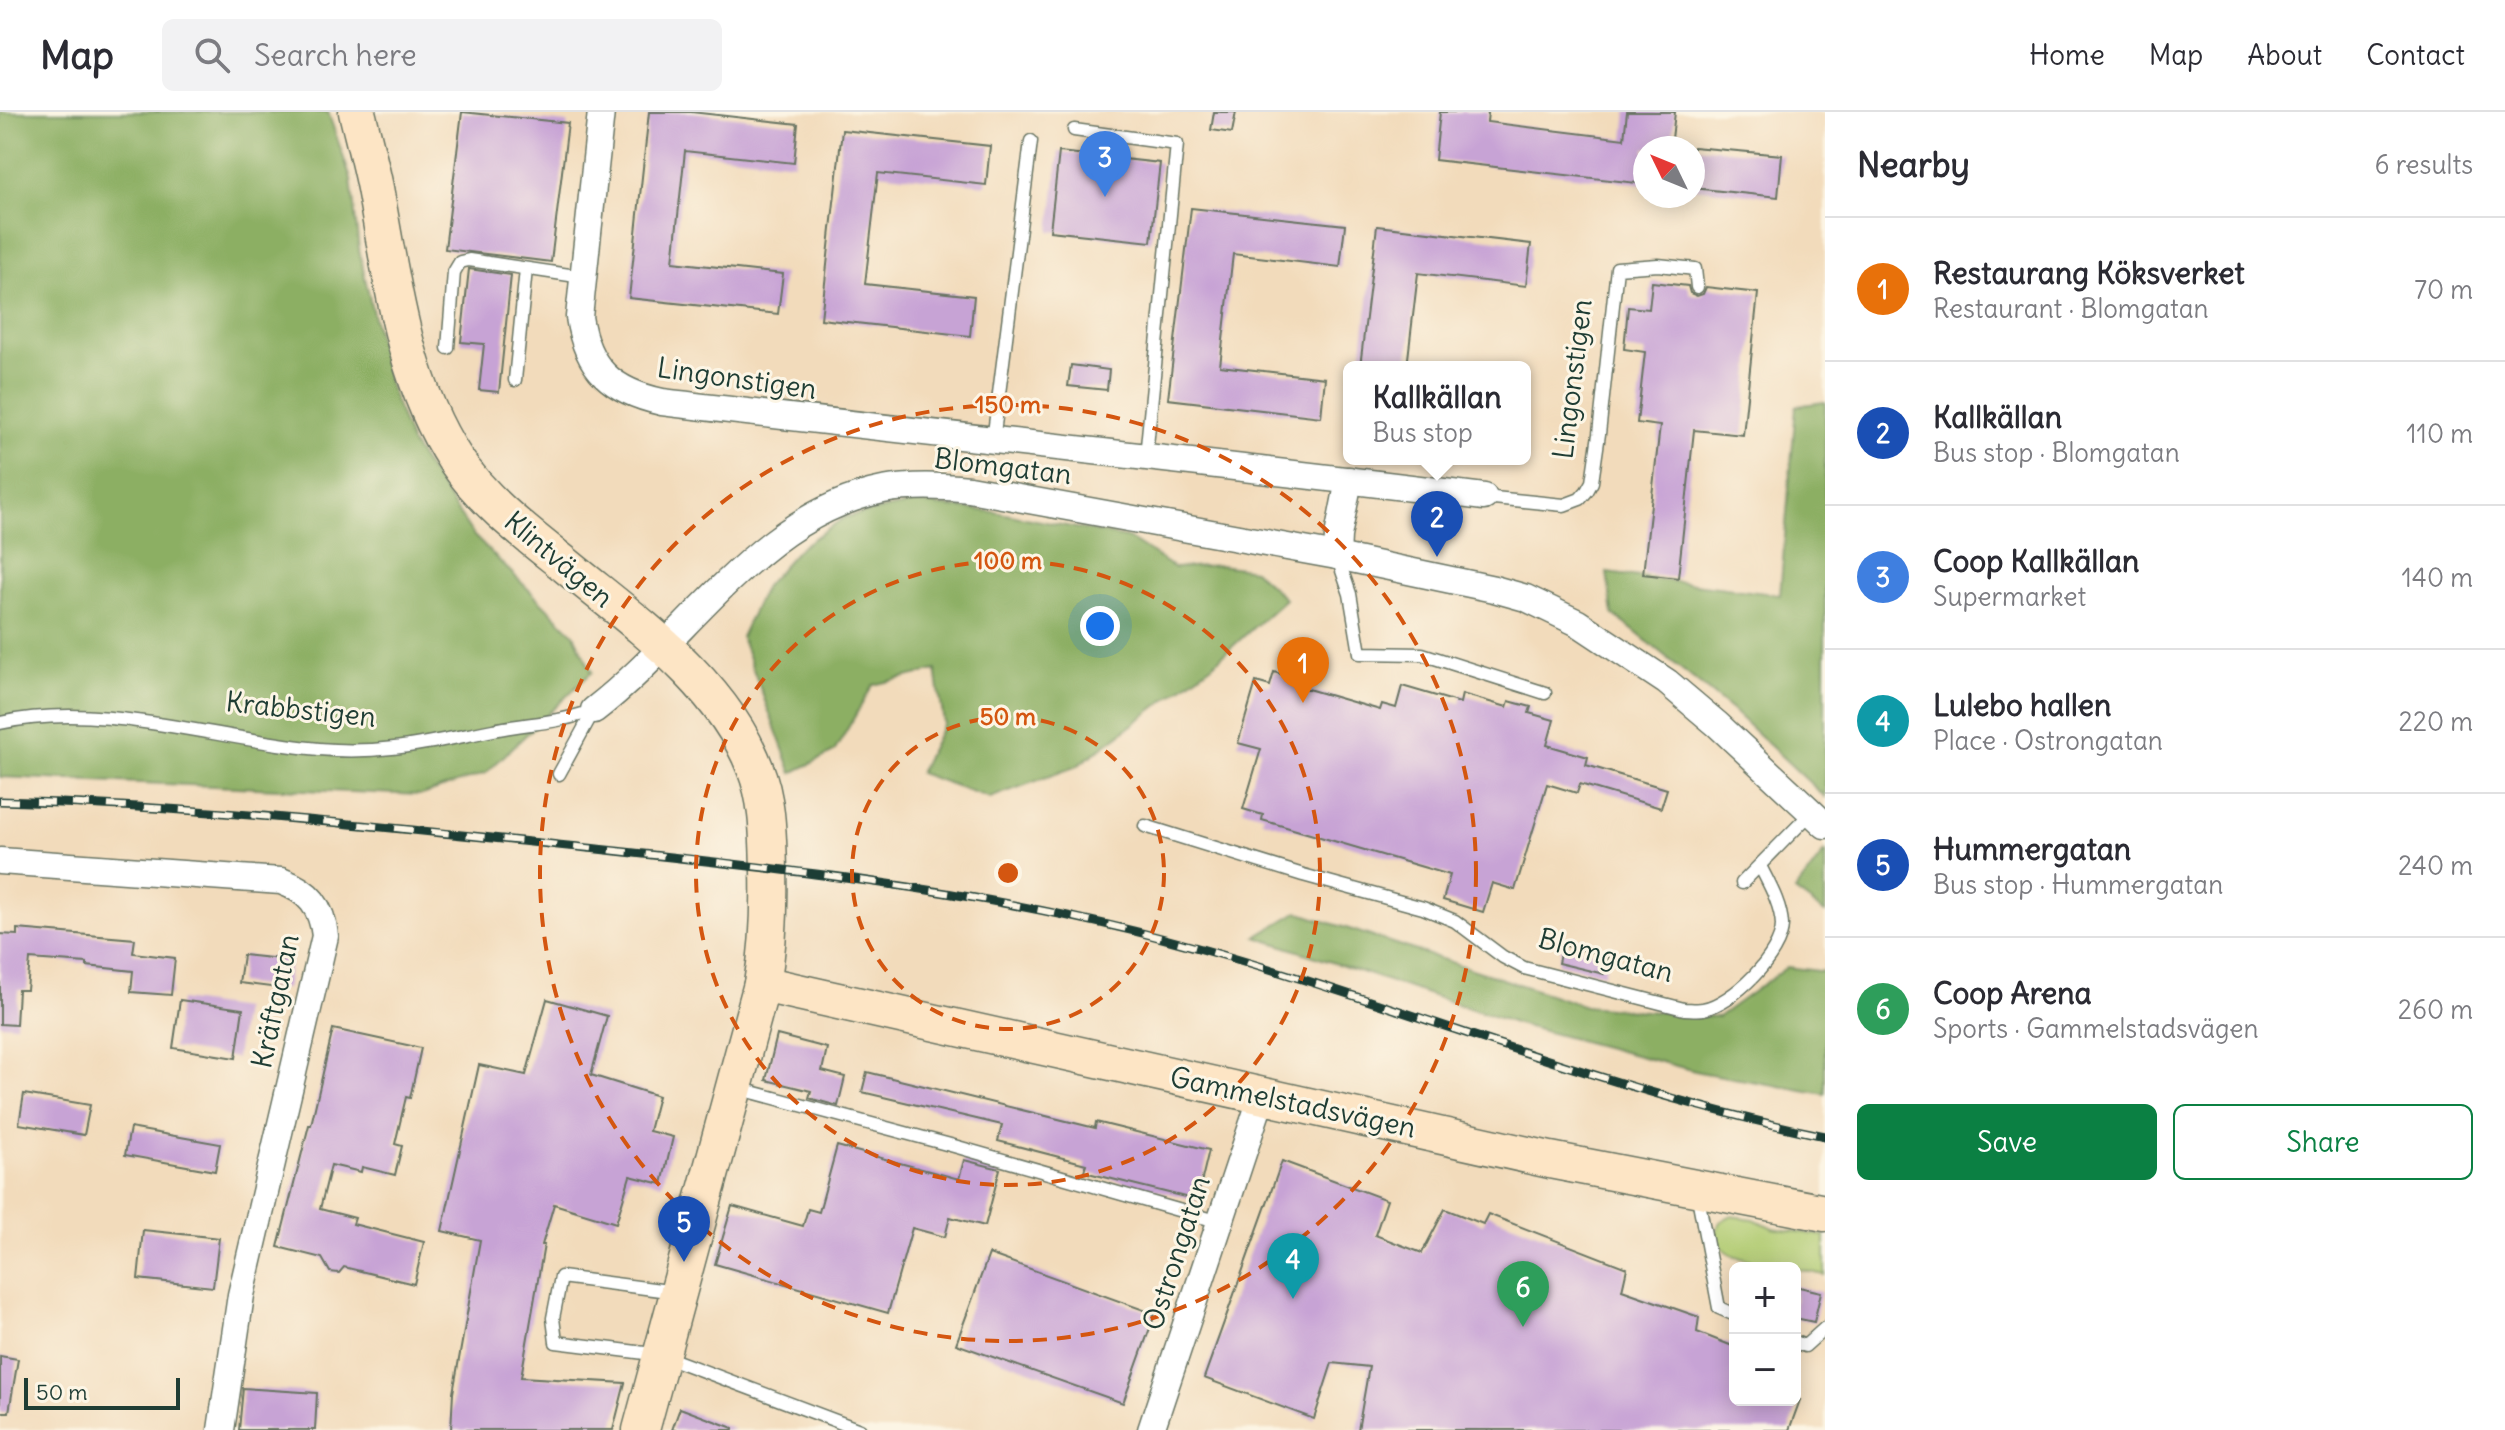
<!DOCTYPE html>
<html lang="en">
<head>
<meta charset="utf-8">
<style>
	body { margin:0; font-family:Delius,sans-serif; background:#f2f2f3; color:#2b2b33 }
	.controls { position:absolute; right:24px; bottom:24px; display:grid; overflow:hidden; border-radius:12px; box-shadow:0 4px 20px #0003 }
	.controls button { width:72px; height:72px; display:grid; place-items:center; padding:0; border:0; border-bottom:2px solid #e1e1e2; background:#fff; color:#2b2b33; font:40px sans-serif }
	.compass { position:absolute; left:1633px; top:24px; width:72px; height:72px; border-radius:50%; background:#fff; box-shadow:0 4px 20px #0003; rotate:313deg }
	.scale { position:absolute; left:24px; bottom:20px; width:156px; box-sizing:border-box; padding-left:8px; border:4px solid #1f3d34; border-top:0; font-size:22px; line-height:28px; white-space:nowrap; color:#1f3d34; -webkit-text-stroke:6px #fcf5e5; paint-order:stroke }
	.you { position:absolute; left:1100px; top:514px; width:28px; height:28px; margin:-20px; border:6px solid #fff; border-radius:50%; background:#1a73e8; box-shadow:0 0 0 12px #1a73e833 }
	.badge { display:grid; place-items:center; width:52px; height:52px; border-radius:50%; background:#0b8043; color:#fff; font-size:26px; font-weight:700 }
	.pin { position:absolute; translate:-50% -66px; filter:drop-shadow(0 2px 4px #0008) }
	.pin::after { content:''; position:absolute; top:42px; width:28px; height:24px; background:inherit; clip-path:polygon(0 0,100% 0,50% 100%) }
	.popup { position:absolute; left:1343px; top:249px; width:188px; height:104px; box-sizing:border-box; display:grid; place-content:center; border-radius:12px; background:#fff; filter:drop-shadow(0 2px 6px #0005); font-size:26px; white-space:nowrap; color:#7c7c81 }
	.popup b { font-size:30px; color:#2b2b33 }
	.popup::after { content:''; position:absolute; left:50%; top:100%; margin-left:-16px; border:16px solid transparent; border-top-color:#fff }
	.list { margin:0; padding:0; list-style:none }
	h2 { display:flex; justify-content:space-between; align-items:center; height:104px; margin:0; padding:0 32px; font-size:34px }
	h2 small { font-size:26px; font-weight:400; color:#7c7c81 }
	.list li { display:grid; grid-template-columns:52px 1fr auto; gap:24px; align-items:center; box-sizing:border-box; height:144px; padding:0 32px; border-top:2px solid #e1e1e2 }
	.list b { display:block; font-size:30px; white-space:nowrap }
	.list p { margin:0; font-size:26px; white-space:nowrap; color:#7c7c81 }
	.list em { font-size:26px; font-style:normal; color:#7c7c81 }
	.actions { display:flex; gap:16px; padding:24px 32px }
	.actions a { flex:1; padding:18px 0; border:2px solid #0b8043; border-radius:12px; text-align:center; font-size:28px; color:#0b8043 }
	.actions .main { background:#0b8043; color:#fff }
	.icon { flex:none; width:44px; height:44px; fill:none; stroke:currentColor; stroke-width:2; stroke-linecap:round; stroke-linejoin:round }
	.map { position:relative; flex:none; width:1825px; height:1318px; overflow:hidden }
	header { display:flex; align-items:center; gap:48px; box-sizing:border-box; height:112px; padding:0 40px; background:#fff; border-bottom:2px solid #e1e1e2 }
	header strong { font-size:38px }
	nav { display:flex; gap:44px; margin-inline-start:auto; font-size:28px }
	.search { width:560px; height:72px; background:#f2f2f3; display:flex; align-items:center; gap:20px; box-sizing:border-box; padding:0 28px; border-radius:12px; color:#7c7c81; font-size:30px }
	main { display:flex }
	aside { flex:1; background:#fff }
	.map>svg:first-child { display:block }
	.green { fill:#b0cb71; stroke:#688452; stroke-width:2 }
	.forest { fill:#8caf63; stroke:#56764c; stroke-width:2 }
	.building { fill:#c7a3d5 }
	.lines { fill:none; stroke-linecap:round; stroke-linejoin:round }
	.lane-casing { stroke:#697463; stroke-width:15 }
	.street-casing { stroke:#697463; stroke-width:29 }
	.secondary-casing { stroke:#697463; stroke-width:39 }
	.lane { stroke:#fff; stroke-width:12 }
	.street { stroke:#fff; stroke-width:26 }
	.secondary { stroke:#fde5c5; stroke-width:36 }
	.rail-casing { stroke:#1f3d34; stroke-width:9 }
	.rail { stroke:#fcf5e5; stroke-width:6; stroke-dasharray:18; stroke-linecap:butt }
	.ring { fill:none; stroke:#d45610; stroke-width:4; stroke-dasharray:14 10 }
	.labels { text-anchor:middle; stroke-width:6; stroke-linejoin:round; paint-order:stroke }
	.street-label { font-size:28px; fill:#1f3d34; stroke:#fcf5e5 }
	.centre { fill:#d45610; stroke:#fcf5e5; stroke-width:4 }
	.ring-label { font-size:24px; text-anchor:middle; font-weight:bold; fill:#d45610; stroke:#fcf5e5; stroke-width:6; stroke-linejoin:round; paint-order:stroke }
</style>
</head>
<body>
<header>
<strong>Map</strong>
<div class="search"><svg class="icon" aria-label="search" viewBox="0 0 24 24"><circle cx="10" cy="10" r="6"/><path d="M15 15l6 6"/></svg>Search here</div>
<nav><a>Home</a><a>Map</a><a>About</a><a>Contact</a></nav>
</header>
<main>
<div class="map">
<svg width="1825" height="1318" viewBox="0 0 1825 1318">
	<rect width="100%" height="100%" fill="#fcf5e5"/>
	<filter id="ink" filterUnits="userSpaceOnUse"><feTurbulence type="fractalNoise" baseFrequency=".0125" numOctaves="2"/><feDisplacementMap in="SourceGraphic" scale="16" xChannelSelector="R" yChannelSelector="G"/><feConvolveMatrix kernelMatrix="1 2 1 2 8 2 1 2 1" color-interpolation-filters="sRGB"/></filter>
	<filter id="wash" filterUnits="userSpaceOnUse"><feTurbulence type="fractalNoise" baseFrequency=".006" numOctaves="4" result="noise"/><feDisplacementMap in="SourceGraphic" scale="32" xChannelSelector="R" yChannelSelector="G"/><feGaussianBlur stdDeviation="1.8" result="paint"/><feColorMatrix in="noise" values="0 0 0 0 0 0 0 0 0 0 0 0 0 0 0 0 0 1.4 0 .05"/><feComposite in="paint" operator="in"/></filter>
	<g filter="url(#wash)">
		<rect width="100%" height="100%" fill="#f2dbbb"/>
		<path class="green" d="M1730 1104 1754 1107 1773 1116 1825 1124V1163L1735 1145C1724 1138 1718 1134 1715 1122L1720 1110Z"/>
		<g class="forest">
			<polygon points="0,0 328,0 351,67 359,138 388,270 411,331 474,424 574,522 592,560 486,661 422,683 0,665"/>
			<polygon points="1825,290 1825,685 1732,598 1613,502 1607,461 1780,483 1796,294"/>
			<polygon points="915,391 995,400 1128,426 1175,456 1220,453 1254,458 1285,487 1212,553 1077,654 990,686 919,661 944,611 936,558 873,573 834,640 792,661 741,525 765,474 798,437 845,405"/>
			<polygon points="1825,739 1825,801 1795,779"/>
			<polygon points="1297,800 1585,894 1718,905 1787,855 1825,860 1825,982 1699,960 1517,912 1256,825"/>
		</g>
		<g id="blocks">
			<g class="building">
				<polygon points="462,0 568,11 551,150 445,137"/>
				<polygon points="649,0 691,0 798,12 794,51 685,39 673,150 783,162 778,202 629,186"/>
				<polygon points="1214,0 1236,0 1232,21 1211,18"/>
				<polygon points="1440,0 1488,0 1487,10 1624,27 1627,0 1675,0 1671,36 1645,36 1645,72 1435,48"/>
				<polygon points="842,18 990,34 986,73 878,61 865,172 974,184 970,224 821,207"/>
				<polygon points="1693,35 1782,43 1778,85 1693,76"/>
				<polygon points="1059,40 1160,51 1151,130 1050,119"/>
				<polygon points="1191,96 1345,113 1340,155 1233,142 1220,254 1325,266 1321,305 1168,287"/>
				<polygon points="1377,114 1531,132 1526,174 1418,161 1407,255 1360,255"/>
				<polygon points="469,157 511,163 499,280 479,278 484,232 461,230"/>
				<polygon points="1652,170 1688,174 1690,181 1697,184 1703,182 1706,175 1758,181 1743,323 1694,318 1678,466 1643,462 1660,314 1637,311 1645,240 1624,237 1628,195 1649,197"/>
				<polygon points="1071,253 1109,258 1107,278 1068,274"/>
				<polygon points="1274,560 1303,569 1301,575 1380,598 1382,592 1396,596 1402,574 1460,591 1462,582 1507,595 1509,589 1531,595 1529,601 1554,608 1547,633 1588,645 1586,653 1667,677 1661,696 1580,672 1577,681 1547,672 1515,778 1492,771 1483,800 1443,788 1450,763 1262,708 1263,703 1243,697 1261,637 1238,631 1256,570 1270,574"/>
				<polygon points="17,817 135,827 133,841 175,846 171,883 131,880 133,859 87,854 87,851 30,847 27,878 18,878 16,913 0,912 0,822 17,823"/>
				<polygon points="1562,833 1608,844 1604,862 1558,851"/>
				<polygon points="243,843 290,848 286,877 239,871"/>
				<polygon points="547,887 607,904 591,963 658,984 649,1019 673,1025 662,1072 630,1064 616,1111 554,1092 542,1133 544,1133 521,1265 625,1271 613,1318 451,1318 453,1281 480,1128 442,1119 479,953 526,963"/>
				<polygon points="180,888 243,897 236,946 173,936"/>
				<polygon points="333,917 421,936 410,986 406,985 395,1032 402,1034 395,1063 362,1055 361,1060 331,1053 320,1097 355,1106 353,1112 424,1130 414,1172 344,1155 339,1161 330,1160 322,1146 278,1135 309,1013 311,1013"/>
				<polygon points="777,923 827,936 822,959 845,965 838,994 809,986 811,979 766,968"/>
				<polygon points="867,960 1095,1016 1096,1010 1209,1038 1197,1088 1084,1060 1086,1052 998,1029 1002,1013 862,980"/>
				<polygon points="24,982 90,993 84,1023 19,1012"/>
				<polygon points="130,1016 220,1032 215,1059 125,1043"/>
				<polygon points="837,1034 959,1067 964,1048 1000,1057 985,1114 950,1105 945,1125 912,1116 888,1201 715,1152 732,1094 803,1114 808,1097 819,1100"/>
				<polygon points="1282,1049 1387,1088 1375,1123 1422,1141 1445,1097 1483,1112 1488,1102 1627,1156 1622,1178 1699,1205 1697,1220 1735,1235 1735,1288 1800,1288 1789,1318 1358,1318 1369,1255 1332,1251 1314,1307 1204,1266"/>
				<polygon points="143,1118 219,1126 213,1175 138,1167"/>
				<polygon points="989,1142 1155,1202 1123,1291 956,1232"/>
				<polygon points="1795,1174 1821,1180 1814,1210 1795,1206"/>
				<polygon points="0,1244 18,1247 9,1300 0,1300"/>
				<polygon points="243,1276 317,1281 315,1318 239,1318"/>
				<polygon points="680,1296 733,1316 733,1318 672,1318"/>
			</g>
		</g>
	</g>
	<g filter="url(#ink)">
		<use href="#blocks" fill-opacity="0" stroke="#697463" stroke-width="2"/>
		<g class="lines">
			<defs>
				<g id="lane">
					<polyline points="1074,18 1177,32 1146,344"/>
					<polyline points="448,236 454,160 460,150 469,148 583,165"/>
					<polyline points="515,268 526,157"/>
					<polyline points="993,329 1031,29"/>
					<polyline points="1484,385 1564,393 1580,387 1587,379 1592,370 1599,322 1617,156 1658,153 1695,157 1697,175"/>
					<polyline points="1337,444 1350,482 1360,541 1422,542 1545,581"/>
					<path d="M0 611C104 588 216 628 319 637 383 643 431 630 493 618 527 611 561 611 594 598"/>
					<polyline points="559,662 594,598"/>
					<path d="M1145 714 1303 763 1423 796 1455 809 1503 845 1524 856 1684 897C1690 897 1697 898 1703 897 1732 892 1782 843 1782 813 1781 792 1769 772 1760 754"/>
					<polyline points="1742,771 1811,701"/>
					<polyline points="737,976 954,1034 1220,1110"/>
					<polyline points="1697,1080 1719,1196 1735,1203"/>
					<polyline points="676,1180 561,1165 553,1206 556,1230 661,1243 860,1318"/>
					<polyline points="1795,1230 1805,1234 1825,1216"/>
				</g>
				<g id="street">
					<path d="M601 0 579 205C587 257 612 279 662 290 936 323 1211 350 1484 385"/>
					<polyline points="1337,444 1338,424 1349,368"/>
					<path d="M594 598C689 525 758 403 883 378 911 373 941 374 969 377L1337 444 1494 477 1526 486 1578 511 1667 570 1718 613 1825 713"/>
					<path d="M0 749 281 769C309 779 322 795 325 824L241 1183 221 1318"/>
					<polyline points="1151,1318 1262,984"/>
				</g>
				<g id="secondary">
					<path d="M357 0C363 25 370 51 375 76 392 167 403 268 455 347 483 389 524 420 563 451 633 509 721 568 755 656 768 688 768 724 769 758 770 796 769 833 762 872L641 1318"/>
					<polyline points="762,872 1550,1048 1825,1101"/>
				</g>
			</defs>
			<use href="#lane" class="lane-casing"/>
			<use href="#street" class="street-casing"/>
			<use href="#secondary" class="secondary-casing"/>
			<use href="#lane" class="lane"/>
			<use href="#street" class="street"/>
			<use href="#secondary" class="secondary"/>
			<defs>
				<path id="rail" d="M0 689C193 694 387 715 579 735 765 755 951 774 1134 819 1367 877 1589 976 1825 1024"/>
			</defs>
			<use href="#rail" class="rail-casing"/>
			<use href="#rail" class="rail"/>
		</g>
	</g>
	<g class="ring">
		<circle cx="1008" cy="761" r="156"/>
		<circle cx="1008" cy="761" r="312"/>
		<circle cx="1008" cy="761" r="468"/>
	</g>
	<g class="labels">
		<g class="street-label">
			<text transform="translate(737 266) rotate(8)" y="10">Lingonstigen</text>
			<text transform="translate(1572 267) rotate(-83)" y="10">Lingonstigen</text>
			<text transform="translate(1003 354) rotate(7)" y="10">Blomgatan</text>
			<text transform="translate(559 447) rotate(40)" y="10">Klintvägen</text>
			<text transform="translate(301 597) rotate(6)" y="10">Krabbstigen</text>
			<text transform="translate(1606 843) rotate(15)" y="10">Blomgatan</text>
			<text transform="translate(275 889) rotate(-78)" y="10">Kräftgatan</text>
			<text transform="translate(1293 990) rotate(12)" y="10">Gammelstadsvägen</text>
			<text transform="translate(1176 1141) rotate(-72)" y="10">Ostrongatan</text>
		</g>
	</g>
	<circle cx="1008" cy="761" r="12" class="centre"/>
	<g class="ring-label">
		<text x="1008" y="301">150 m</text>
		<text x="1008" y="457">100 m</text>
		<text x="1008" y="613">50 m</text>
	</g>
</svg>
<div class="controls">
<button>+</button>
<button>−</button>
</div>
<svg class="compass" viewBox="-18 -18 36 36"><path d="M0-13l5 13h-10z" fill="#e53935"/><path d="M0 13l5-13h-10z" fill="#7c7c81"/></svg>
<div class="scale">50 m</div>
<div class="you"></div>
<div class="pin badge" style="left:1303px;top:591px;background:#e8710a">1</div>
<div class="pin badge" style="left:1437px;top:445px;background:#1a4fb4">2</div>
<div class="popup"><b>Kallkällan</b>Bus stop</div>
<div class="pin badge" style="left:1105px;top:85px;background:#3f7fe0">3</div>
<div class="pin badge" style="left:1293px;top:1187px;background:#0f9aa8">4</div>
<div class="pin badge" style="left:684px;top:1150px;background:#1a4fb4">5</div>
<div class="pin badge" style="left:1523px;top:1215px;background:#2e9e5b">6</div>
</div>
<aside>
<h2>Nearby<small>6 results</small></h2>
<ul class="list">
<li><span class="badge" style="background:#e8710a">1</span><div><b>Restaurang Köksverket</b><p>Restaurant · Blomgatan</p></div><em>70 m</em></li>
<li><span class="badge" style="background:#1a4fb4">2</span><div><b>Kallkällan</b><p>Bus stop · Blomgatan</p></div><em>110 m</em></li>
<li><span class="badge" style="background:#3f7fe0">3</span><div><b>Coop Kallkällan</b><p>Supermarket</p></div><em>140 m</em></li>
<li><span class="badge" style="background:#0f9aa8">4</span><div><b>Lulebo hallen</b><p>Place · Ostrongatan</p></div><em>220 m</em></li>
<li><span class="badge" style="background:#1a4fb4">5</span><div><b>Hummergatan</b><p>Bus stop · Hummergatan</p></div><em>240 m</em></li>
<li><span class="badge" style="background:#2e9e5b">6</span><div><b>Coop Arena</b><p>Sports · Gammelstadsvägen</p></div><em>260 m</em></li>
</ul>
<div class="actions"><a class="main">Save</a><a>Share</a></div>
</aside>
</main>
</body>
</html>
